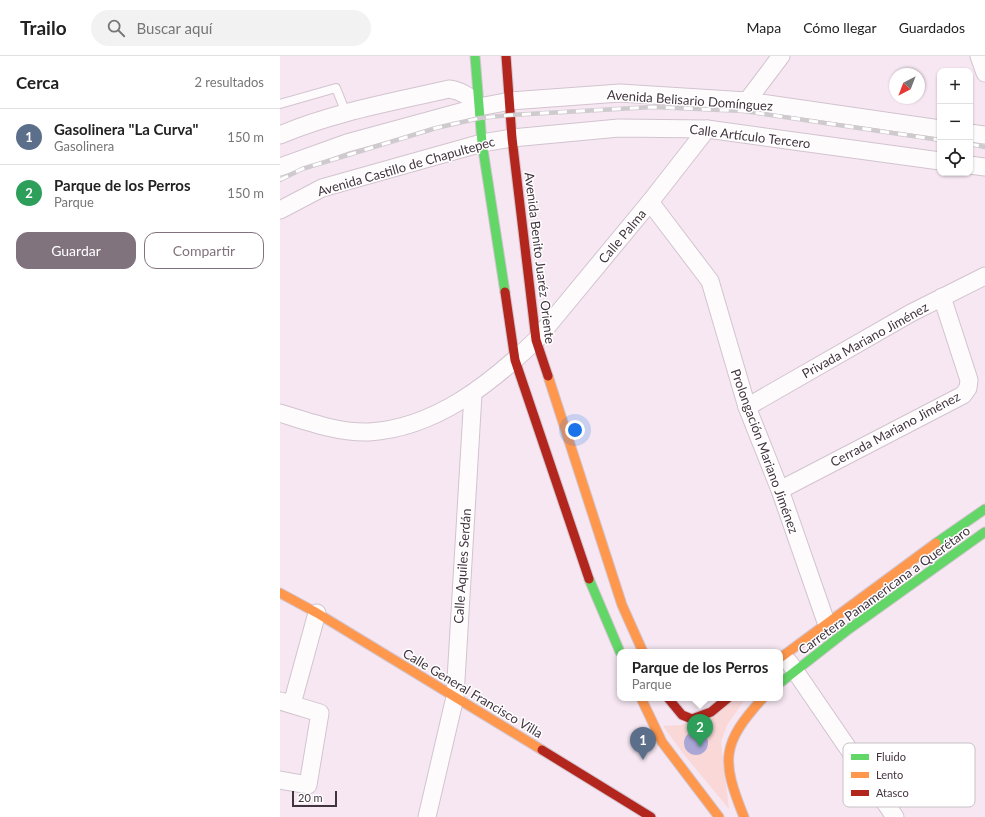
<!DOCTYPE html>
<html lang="es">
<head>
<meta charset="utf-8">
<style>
	body { margin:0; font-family:Lato,sans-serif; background:#f2f2f2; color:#222 }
	.controls { position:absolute; right:12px; top:12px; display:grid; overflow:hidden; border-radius:8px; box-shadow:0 1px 3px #0004 }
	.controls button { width:36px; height:36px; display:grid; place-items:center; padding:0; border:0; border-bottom:1px solid #e0e0e0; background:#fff; color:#222; font:20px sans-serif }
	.compass { position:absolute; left:609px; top:12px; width:36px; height:36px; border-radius:50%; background:#fff; box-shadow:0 1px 3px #0004; rotate:222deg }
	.scale { position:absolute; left:12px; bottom:10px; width:45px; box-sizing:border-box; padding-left:4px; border:2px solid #42343e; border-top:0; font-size:11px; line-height:14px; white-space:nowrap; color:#42343e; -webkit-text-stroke:3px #fff; paint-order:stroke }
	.you { position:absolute; left:295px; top:374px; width:14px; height:14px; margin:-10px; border:3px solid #fff; border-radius:50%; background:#1a73e8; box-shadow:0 0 0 6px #1a73e833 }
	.badge { display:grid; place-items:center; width:26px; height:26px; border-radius:50%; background:#81737d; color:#fff; font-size:13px; font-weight:700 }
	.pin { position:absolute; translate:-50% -33px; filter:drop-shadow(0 1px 2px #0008) }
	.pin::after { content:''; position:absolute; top:21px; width:14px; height:12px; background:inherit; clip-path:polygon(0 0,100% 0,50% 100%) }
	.popup { position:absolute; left:337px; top:593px; width:166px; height:52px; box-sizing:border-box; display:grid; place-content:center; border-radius:8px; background:#fff; filter:drop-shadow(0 1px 3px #0005); font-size:13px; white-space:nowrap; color:#767676 }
	.popup b { font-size:15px; color:#222 }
	.popup::after { content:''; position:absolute; left:50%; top:100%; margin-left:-8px; border:8px solid transparent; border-top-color:#fff }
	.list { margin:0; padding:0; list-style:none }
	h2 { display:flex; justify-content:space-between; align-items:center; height:52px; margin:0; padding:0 16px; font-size:17px }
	h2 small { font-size:13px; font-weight:400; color:#767676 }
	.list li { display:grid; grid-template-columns:26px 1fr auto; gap:12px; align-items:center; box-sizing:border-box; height:56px; padding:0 16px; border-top:1px solid #e0e0e0 }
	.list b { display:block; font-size:15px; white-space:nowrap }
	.list p { margin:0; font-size:13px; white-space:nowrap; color:#767676 }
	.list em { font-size:13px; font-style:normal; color:#767676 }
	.actions { display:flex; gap:8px; padding:12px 16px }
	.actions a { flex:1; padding:9px 0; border:1px solid #81737d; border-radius:12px; text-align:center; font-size:14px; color:#81737d }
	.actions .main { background:#81737d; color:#fff }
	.icon { flex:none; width:22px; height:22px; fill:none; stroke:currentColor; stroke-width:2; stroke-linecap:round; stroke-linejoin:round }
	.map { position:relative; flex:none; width:705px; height:761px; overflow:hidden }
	header { display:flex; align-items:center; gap:24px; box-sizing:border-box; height:56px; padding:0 20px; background:#fff; border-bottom:1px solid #e0e0e0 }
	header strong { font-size:19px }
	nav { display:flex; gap:22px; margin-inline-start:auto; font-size:14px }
	.search { width:280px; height:36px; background:#f2f2f2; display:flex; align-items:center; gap:10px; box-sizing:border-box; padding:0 14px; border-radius:22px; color:#767676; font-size:15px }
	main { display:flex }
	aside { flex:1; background:#fff }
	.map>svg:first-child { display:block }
	.green { fill:#fad8d8 }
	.water { fill:#aaa7d7 }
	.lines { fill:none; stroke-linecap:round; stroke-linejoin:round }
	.lane-casing { stroke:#d2c4ce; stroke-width:10 }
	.street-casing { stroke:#d2c4ce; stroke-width:19 }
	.fast-casing { stroke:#d2c4ce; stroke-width:11 }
	.slow-casing { stroke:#d2c4ce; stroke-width:11 }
	.jam-casing { stroke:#d2c4ce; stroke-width:11 }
	.lane { stroke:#fefbfd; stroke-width:8 }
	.street { stroke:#fefbfd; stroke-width:17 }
	.fast { stroke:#63d668; stroke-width:9 }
	.slow { stroke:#ff974d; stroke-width:9 }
	.jam { stroke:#b3261e; stroke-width:9 }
	.rail-casing { stroke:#cfcacd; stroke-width:4.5 }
	.rail { stroke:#fff; stroke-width:3; stroke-dasharray:9; stroke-linecap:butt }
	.labels { text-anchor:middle; stroke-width:3; stroke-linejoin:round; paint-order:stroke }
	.street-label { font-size:13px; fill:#42343e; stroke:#fff }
	.key { fill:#fff; stroke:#c6c2c5; stroke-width:1 }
	.key-label { font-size:11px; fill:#42343e }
</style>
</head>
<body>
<header>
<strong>Trailo</strong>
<div class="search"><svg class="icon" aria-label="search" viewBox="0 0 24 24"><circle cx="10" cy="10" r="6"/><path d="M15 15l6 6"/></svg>Buscar aquí</div>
<nav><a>Mapa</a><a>Cómo llegar</a><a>Guardados</a></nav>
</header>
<main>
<aside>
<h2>Cerca<small>2 resultados</small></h2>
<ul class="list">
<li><span class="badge" style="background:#5c6f8a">1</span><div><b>Gasolinera &quot;La Curva&quot;</b><p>Gasolinera</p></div><em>150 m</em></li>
<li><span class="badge" style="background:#2e9e5b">2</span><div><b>Parque de los Perros</b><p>Parque</p></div><em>150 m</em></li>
</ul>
<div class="actions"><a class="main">Guardar</a><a>Compartir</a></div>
</aside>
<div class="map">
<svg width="705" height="761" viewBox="0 0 705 761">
	<rect width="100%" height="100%" fill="#f6e7f2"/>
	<polygon class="green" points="458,642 466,642 447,669 441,686 449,753 402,696 383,670 401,669"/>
	<circle class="water" cx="416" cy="687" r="12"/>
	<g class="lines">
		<defs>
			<polyline id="lane" points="0,48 56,32 66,57"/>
			<g id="street">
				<polyline points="699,0 705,17"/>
				<polyline points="467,45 501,0"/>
				<polyline points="690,77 705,79"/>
				<path d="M0 79C54 56 113 46 169 33 183 35 190 41 199 51"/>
				<polyline points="690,109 705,111"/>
				<polyline points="0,111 67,87 199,51 230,45 340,37 467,45 660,73"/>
				<polyline points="370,146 430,225 467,351 500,434 546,566"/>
				<polyline points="0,154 42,132 202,87 232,82 339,72 427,73 660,105"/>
				<polyline points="467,351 631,257 705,220"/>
				<path d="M0 357C28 366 60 377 89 376 155 372 210 328 256 284L370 146 427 73"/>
				<polyline points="500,434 683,339 688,332 689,324 662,241"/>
				<polyline points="509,606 615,761"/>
				<polyline points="0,645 40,657 28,729 0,724"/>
				<polyline points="12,648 37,557"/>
				<polyline points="147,761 175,641 193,338"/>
			</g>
			<g id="fast">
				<polyline points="195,0 202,87 225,236"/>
				<polyline points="656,487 705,453"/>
				<polyline points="309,523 340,596"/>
				<polyline points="500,627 569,573 705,476"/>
			</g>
			<g id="slow">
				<polyline points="268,320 342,549 363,596"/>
				<polyline points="0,537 37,557 262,694"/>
				<polyline points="500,602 656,487"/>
				<polyline points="361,642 382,686 439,761"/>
				<path d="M464 761C441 704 441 688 483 642"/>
			</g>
			<g id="jam">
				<polyline points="226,0 232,82 256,284 268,320"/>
				<polyline points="225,236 235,304 309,523"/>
				<polyline points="388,642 402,659 412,663 431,656 448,642"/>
				<polyline points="262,694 371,761"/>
			</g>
		</defs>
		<use href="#lane" class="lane-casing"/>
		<use href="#street" class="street-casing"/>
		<use href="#fast" class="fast-casing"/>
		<use href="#slow" class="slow-casing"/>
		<use href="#jam" class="jam-casing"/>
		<use href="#lane" class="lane"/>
		<use href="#street" class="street"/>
		<use href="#fast" class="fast"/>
		<use href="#slow" class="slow"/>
		<use href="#jam" class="jam"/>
		<defs>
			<g id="rail">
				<polyline points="690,88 705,91"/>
				<polyline points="0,124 22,113 156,72 200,62 231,59 373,51 464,55 660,84"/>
			</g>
		</defs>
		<use href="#rail" class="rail-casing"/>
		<use href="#rail" class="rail"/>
	</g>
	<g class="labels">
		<g class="street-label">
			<text transform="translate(410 44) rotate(4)" y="5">Avenida Belisario Domínguez</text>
			<text transform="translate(470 80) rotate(7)" y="5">Calle Artículo Tercero</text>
			<text transform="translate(126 110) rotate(-16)" y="5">Avenida Castillo de Chapultepec</text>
			<text transform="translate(342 180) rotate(-50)" y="5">Calle Palma</text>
			<text transform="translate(260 202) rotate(83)" y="5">Avenida Benito Juaréz Oriente</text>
			<text transform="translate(585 284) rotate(-29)" y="5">Privada Mariano Jiménez</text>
			<text transform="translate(615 373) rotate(-28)" y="5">Cerrada Mariano Jiménez</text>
			<text transform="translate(485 395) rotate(70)" y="5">Prolongación Mariano Jiménez</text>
			<text transform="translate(182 510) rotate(-86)" y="5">Calle Aquiles Serdán</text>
			<text transform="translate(604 534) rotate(-36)" y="5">Carretera Panamericana a Querétaro</text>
			<text transform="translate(193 637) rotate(31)" y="5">Calle General Francisco Villa</text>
		</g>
	</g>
	<rect x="563" y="687" width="132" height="64" rx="6" class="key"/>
	<rect x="571" y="698" width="18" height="6" fill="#63d668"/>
	<rect x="571" y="716" width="18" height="6" fill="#ff974d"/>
	<rect x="571" y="734" width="18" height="6" fill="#b3261e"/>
	<g class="key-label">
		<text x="596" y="705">Fluido</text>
		<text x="596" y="723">Lento</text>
		<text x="596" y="741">Atasco</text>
	</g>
</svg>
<div class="controls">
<button>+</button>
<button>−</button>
<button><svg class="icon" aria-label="locate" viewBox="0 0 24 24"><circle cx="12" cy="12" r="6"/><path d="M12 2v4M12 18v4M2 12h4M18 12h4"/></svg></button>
</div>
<svg class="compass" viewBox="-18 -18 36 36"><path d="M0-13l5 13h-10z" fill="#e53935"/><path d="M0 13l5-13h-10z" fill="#767676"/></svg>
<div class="scale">20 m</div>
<div class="you"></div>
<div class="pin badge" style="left:363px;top:704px;background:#5c6f8a">1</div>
<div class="pin badge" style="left:420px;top:691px;background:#2e9e5b">2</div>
<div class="popup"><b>Parque de los Perros</b>Parque</div>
</div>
</main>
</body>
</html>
